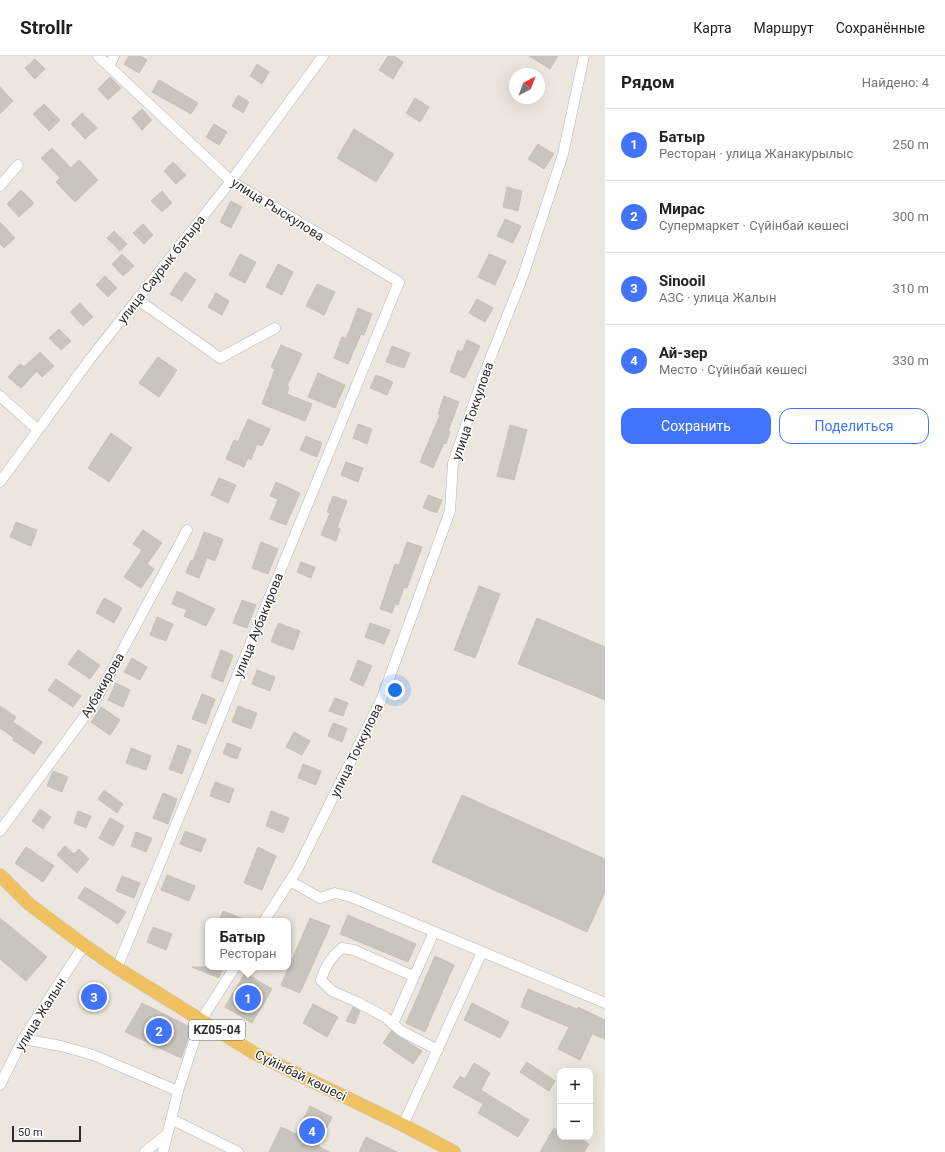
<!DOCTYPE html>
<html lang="ru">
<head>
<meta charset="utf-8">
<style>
	body { margin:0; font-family:Roboto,sans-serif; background:#f6f6f6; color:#202124 }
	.controls { position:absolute; right:12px; bottom:12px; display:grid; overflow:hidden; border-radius:8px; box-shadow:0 4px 16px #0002 }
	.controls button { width:36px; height:36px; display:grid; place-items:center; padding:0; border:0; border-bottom:1px solid #e0e0e0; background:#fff; color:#202124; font:20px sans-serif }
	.compass { position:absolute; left:509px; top:12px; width:36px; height:36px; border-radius:50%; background:#fff; box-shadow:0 4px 16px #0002; rotate:42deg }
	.scale { position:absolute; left:12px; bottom:10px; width:69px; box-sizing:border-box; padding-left:4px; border:2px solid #2c2c2c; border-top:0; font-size:11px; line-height:14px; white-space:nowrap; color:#2c2c2c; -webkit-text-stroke:3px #fff; paint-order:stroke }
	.you { position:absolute; left:395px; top:634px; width:14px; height:14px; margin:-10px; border:3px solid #fff; border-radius:50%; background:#1a73e8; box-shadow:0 0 0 6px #1a73e833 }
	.badge { display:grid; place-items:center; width:26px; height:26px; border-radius:50%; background:#4174f8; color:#fff; font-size:13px; font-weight:700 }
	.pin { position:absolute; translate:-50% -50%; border:2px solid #fff; box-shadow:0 1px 4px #0006 }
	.popup { position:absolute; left:205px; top:862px; width:86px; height:52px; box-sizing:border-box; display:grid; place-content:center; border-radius:8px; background:#fff; filter:drop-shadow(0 1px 3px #0005); font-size:13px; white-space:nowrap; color:#757577 }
	.popup b { font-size:15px; color:#202124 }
	.popup::after { content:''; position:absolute; left:50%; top:100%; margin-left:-8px; border:8px solid transparent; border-top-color:#fff }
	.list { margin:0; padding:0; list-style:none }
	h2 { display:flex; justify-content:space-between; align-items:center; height:52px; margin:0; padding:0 16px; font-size:17px }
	h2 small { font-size:13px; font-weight:400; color:#757577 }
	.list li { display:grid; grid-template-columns:26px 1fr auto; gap:12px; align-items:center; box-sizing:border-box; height:72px; padding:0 16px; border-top:1px solid #e0e0e0 }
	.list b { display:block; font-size:15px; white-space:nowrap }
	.list p { margin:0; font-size:13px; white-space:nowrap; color:#757577 }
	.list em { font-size:13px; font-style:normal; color:#757577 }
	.actions { display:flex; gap:8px; padding:12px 16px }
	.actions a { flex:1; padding:9px 0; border:1px solid #4174f8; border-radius:12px; text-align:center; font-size:14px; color:#4174f8 }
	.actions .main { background:#4174f8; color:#fff }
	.map { position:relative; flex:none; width:605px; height:1096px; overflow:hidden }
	header { display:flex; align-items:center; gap:24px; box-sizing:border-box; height:56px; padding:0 20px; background:#fff; border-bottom:1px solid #e0e0e0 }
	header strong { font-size:19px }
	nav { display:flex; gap:22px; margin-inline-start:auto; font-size:14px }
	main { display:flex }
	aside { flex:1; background:#fff }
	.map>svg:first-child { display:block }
	.building { fill:#c9c4bd; stroke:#c9c1b8 }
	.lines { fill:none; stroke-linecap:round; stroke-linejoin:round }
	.minor-casing { stroke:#b2b6bf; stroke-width:11 }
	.major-casing { stroke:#c8c8c8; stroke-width:14 }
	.minor { stroke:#fff; stroke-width:10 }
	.major { stroke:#efc161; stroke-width:13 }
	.labels { text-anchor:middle; stroke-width:3; stroke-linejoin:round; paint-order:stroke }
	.shield { fill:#fff; stroke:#6b6b6b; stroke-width:1 }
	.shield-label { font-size:12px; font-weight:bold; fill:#2c2c2c }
	.street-label { font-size:13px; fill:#2c2c2c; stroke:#fff }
</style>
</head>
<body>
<header>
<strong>Strollr</strong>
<nav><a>Карта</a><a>Маршрут</a><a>Сохранённые</a></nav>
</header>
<main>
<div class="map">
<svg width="605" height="1096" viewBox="0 0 605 1096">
	<rect width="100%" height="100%" fill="#ede6de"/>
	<g class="building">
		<polygon points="129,0 140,0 147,4 139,17 124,8"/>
		<polygon points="388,0 394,0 403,6 393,23 379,14"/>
		<polygon points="529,0 558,0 550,13"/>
		<polygon points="35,3 45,13 35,23 25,12"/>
		<polygon points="257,8 269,16 262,28 250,20"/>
		<polygon points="110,21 121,32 108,44 98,33"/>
		<polygon points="159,24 198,47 191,58 152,36"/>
		<polygon points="0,31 13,45 0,58"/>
		<polygon points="238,39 249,46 243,57 232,50"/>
		<polygon points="415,42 429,51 420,66 406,57"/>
		<polygon points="44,48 60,64 49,75 33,58"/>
		<polygon points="142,53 152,64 142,74 132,62"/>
		<polygon points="82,57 97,72 85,83 71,68"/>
		<polygon points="214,68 227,76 219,89 206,81"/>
		<polygon points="354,73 394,98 376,126 337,102"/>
		<polygon points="538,88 554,98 544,113 528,103"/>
		<polygon points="52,92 71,112 79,104 98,124 75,146 56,126 60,122 41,102"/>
		<polygon points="173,106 186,119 176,128 164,115"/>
		<polygon points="507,131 522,135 518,155 503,151"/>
		<polygon points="21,134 34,147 19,161 7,148"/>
		<polygon points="162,135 172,147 162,156 151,145"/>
		<polygon points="231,145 242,151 231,172 220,166"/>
		<polygon points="505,163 521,170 513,187 497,180"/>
		<polygon points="0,166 15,182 4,192 0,188"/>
		<polygon points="143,168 153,179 144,188 133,177"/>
		<polygon points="114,175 127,188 120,195 107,182"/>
		<polygon points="122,198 134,210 123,220 112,208"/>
		<polygon points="240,198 256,206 245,227 229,219"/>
		<polygon points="489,198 506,205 495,229 478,221"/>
		<polygon points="278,208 293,216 282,239 266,231"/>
		<polygon points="185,216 196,224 182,245 170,238"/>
		<polygon points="105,220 117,232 108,241 96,229"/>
		<polygon points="317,228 335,236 324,259 306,250"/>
		<polygon points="216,237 229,245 222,259 208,251"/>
		<polygon points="477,243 493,252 485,266 469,257"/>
		<polygon points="80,247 93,261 83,270 70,256"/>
		<polygon points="358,252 372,258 364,279 361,278 348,308 334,302 342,281 346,283"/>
		<polygon points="59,273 71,285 61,294 49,282"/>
		<polygon points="467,284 480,290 465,322 450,316 458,294 462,296"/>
		<polygon points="281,289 302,298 287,330 289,331 287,338 312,348 305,365 262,348 275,313 271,311"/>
		<polygon points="392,290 410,297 404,312 386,306"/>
		<polygon points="40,296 54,310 42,321 37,315 21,332 8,321 20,308 24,311"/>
		<polygon points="158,301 177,314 159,341 139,327"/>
		<polygon points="318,317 345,329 335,352 308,341"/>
		<polygon points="376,319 393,326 387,339 370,332"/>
		<polygon points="444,340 459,346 448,375 450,376 446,388 444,387 433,412 420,406 440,359 438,358"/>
		<polygon points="248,363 270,373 262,390 257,388 251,404 248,402 244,411 226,403 234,384 238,386"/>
		<polygon points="358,368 372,373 367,388 353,382"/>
		<polygon points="510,369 527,374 514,424 497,420"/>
		<polygon points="111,377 132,392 109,426 88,412"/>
		<polygon points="306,380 322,387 317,401 300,394"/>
		<polygon points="346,406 363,412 358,426 341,419"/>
		<polygon points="219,422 236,429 228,447 211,439"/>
		<polygon points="276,426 300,437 286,469 270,463 278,443 270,440"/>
		<polygon points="428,439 442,444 437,457 423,452"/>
		<polygon points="333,440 347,445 337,472 340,473 336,485 321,479 330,457 327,456"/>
		<polygon points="16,466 37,474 31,490 10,481"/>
		<polygon points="143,474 162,487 147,508 154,513 141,532 124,521 142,494 133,488"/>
		<polygon points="204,476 223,483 215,505 207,502 199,522 186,517 191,504 193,505"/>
		<polygon points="261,486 278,493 268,518 252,512"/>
		<polygon points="407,486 422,491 407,532 404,531 398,549 395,548 392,557 380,553 395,508 399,509"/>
		<polygon points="301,506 315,511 311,522 297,516"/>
		<polygon points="479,530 500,538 475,602 454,594"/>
		<polygon points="177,535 215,553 206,570 184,560 187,554 172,548"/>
		<polygon points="104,542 122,552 114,567 96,557"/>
		<polygon points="242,544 256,549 247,572 233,567"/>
		<polygon points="157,561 173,568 166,585 150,579"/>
		<polygon points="537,562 605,591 605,644 518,608"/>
		<polygon points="278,567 300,575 293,594 271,586"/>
		<polygon points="370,567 390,574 384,588 365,581"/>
		<polygon points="78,594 100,609 90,623 68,608"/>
		<polygon points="221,594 233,599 223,626 211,621"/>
		<polygon points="132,602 147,611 140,624 124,616"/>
		<polygon points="358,604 372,610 363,630 350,624"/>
		<polygon points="257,614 275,621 270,635 252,628"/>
		<polygon points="56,623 81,640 73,651 48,634"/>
		<polygon points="116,627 130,634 123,651 108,644"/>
		<polygon points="202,638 215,643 206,668 192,663"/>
		<polygon points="335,642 348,647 343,660 329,655"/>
		<polygon points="0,650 16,661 13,666 42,686 34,698 13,684 14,682 0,672"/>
		<polygon points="238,650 257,657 251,673 232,666"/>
		<polygon points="101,651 120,664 110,679 91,666"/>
		<polygon points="333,667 347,672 342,686 328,680"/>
		<polygon points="294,676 310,685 302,699 286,691"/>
		<polygon points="227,687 241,692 237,703 223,698"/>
		<polygon points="178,689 191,694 182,718 169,713"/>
		<polygon points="131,692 151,700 146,714 126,707"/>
		<polygon points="303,708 321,715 316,729 298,722"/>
		<polygon points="53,715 68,721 62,736 47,730"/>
		<polygon points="215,726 234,733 229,747 210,740"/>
		<polygon points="104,734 123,748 117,757 98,743"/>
		<polygon points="163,737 177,743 168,768 153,762"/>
		<polygon points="462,739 605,803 605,836 587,876 432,806"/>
		<polygon points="40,753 51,761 43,773 32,765"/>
		<polygon points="78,755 91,760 86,772 74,767"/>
		<polygon points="271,755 289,762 283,777 266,770"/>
		<polygon points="110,762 124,770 113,790 99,782"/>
		<polygon points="185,775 206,783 201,796 180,788"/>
		<polygon points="136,776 152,782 146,796 131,790"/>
		<polygon points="65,790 74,798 79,793 89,803 77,817 57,799"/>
		<polygon points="26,791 54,810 43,826 15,807"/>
		<polygon points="258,791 276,800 262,834 244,827"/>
		<polygon points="167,819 195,830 189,845 161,834"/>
		<polygon points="122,820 140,827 134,842 116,835"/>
		<polygon points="85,831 126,856 118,868 78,842"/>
		<polygon points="223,855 246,864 246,865 219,865"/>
		<polygon points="348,859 416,888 408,906 340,878"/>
		<polygon points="0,862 47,901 26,925 0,903"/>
		<polygon points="310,862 330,870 300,937 281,929"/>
		<polygon points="153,871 172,878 166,894 147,886"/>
		<polygon points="435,900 454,909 425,976 406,967"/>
		<polygon points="192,911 223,911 219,922"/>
		<polygon points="245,917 272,933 252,967 225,951"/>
		<polygon points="528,933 577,953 578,951 605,964 605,983 592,978 580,1004 558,993 569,971 521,951"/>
		<polygon points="142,947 192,972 181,1002 125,976"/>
		<polygon points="472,947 509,966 500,982 464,964"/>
		<polygon points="313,948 338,961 327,981 303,967"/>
		<polygon points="353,951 360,955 355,968 346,965"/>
		<polygon points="391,975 422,995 413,1008 383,987"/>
		<polygon points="527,1006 555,1025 549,1035 520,1016"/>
		<polygon points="474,1007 490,1017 481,1034 529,1064 518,1081 478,1057 483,1048 453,1031 460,1020 465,1023"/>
		<polygon points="310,1050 332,1061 318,1090 329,1096 269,1096 281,1071 296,1078"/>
		<polygon points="554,1072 560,1076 560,1081 569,1081 576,1085 578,1081 589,1088 584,1096 540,1096"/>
		<polygon points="366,1081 397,1096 359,1096"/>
	</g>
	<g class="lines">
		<defs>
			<g id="minor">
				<polyline points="98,0 231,125 399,226 117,912"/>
				<polyline points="109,11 114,0"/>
				<polyline points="0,130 18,109"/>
				<polyline points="137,243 220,302 275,272"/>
				<polyline points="0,340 38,374"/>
				<polyline points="0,426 90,303 231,125 323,0"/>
				<polyline points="0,775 93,649 187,474"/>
				<polyline points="290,825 320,842 335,837 351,841 605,947"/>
				<polyline points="264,865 297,814 382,642 450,455 453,407 484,318 523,220 563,98 584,0"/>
				<path d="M413 920 354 894 342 892C331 901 325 910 321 924L332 935 355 945 385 961 401 975 438 994"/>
				<polyline points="393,968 434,876"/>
				<polyline points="23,983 61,990 93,999 178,1035"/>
				<polyline points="0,1029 23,983 84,889"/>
				<polyline points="171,1063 238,1096"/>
				<polyline points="403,1069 482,896"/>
				<polyline points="145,1096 166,1079"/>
				<polyline points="163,1096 178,1035 201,964 235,911"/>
			</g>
			<polyline id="major" points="0,819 29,848 84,889 117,912 254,997 403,1069 454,1096"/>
		</defs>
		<use href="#minor" class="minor-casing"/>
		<use href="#major" class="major-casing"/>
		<use href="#minor" class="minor"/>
		<use href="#major" class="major"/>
	</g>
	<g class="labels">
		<rect class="shield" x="189" y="964" width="56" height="20" rx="3"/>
		<g class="shield-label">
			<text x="217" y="978">KZ05-04</text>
		</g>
		<g class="street-label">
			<text transform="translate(278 153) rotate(32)" y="5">улица Рыскулова</text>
			<text transform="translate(161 213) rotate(-52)" y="5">улица Саурык батыра</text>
			<text transform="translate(472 355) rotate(-71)" y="5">улица Токкулова</text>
			<text transform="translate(258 569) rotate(-68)" y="5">улица Аубакирова</text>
			<text transform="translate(102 629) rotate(-60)" y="5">Аубакирова</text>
			<text transform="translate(356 694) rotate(-64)" y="5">улица Токкулова</text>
			<text transform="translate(40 958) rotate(-58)" y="5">улица Жалын</text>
			<text transform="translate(301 1019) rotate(26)" y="5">Сүйінбай көшесі</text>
		</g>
	</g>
</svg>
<div class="controls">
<button>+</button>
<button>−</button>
</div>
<svg class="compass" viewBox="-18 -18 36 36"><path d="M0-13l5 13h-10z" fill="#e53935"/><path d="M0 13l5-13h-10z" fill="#757577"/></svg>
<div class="scale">50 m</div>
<div class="you"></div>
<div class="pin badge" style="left:248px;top:942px">1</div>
<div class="popup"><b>Батыр</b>Ресторан</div>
<div class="pin badge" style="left:159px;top:975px">2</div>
<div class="pin badge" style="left:94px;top:941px">3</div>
<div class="pin badge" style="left:312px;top:1075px">4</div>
</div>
<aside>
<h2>Рядом<small>Найдено: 4</small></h2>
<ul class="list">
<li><span class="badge">1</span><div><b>Батыр</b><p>Ресторан · улица Жанакурылыс</p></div><em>250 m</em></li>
<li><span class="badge">2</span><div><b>Мирас</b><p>Супермаркет · Сүйінбай көшесі</p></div><em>300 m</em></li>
<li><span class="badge">3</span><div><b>Sinooil</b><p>АЗС · улица Жалын</p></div><em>310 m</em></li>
<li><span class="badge">4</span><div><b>Ай-зер</b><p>Место · Сүйінбай көшесі</p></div><em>330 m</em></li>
</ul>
<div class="actions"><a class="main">Сохранить</a><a>Поделиться</a></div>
</aside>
</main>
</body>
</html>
